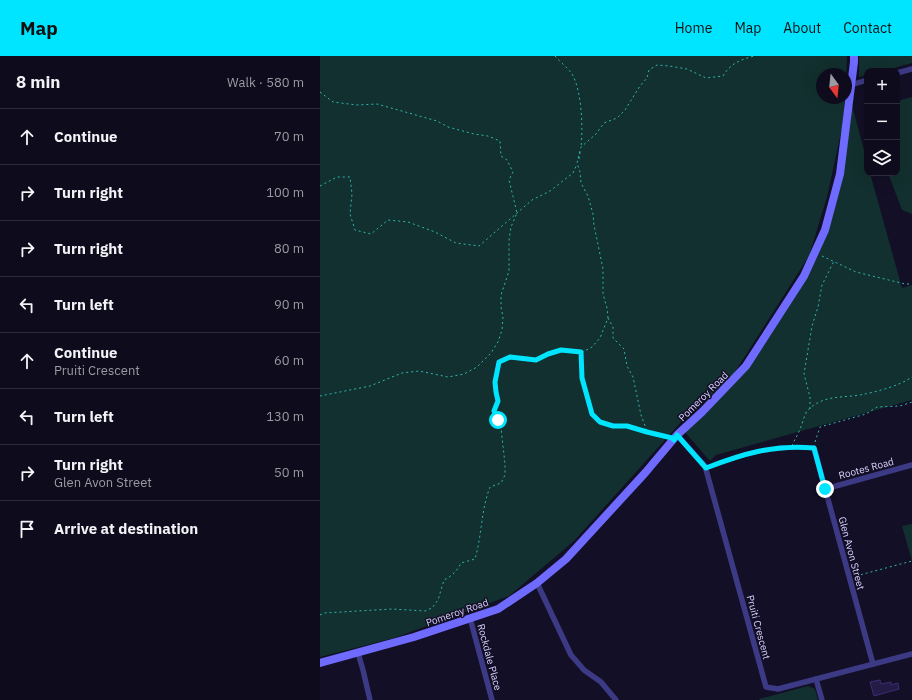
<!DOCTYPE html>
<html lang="en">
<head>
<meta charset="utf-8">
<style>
	body { margin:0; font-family:"IBM Plex Sans",sans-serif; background:#1c1929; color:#f1f3f6 }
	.controls { position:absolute; right:12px; top:12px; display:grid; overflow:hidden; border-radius:8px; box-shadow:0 4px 16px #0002 }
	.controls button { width:36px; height:36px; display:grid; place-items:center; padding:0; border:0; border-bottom:1px solid #2e2b3b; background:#0e0b1c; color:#f1f3f6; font:20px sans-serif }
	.compass { position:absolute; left:496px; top:12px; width:36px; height:36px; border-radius:50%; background:#0e0b1c; box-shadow:0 4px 16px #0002; rotate:165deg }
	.stop { position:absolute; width:12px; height:12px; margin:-9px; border:3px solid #00e5ff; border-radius:50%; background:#fff }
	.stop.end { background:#00e5ff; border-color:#fff; box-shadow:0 1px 4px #0008 }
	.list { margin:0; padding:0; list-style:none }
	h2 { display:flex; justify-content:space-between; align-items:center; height:52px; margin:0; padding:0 16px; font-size:17px }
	h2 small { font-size:13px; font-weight:400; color:#9b9ba3 }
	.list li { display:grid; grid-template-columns:26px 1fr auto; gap:12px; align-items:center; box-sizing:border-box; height:56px; padding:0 16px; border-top:1px solid #2e2b3b }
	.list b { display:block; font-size:15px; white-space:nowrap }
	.list p { margin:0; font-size:13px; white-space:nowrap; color:#9b9ba3 }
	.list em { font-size:13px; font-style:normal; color:#9b9ba3 }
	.icon { flex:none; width:22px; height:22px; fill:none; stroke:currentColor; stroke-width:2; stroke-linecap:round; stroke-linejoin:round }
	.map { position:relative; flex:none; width:592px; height:644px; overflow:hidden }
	header { display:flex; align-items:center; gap:24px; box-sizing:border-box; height:56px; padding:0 20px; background:#00e5ff; color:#111 }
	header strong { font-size:19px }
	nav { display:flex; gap:22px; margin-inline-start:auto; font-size:14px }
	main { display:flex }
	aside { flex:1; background:#0e0b1c }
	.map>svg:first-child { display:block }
	.green { fill:#12302f }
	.building { fill:#241b47; stroke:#3b2d73 }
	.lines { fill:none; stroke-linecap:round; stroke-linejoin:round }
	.path { stroke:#2fb8b0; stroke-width:1; stroke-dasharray:2 3; stroke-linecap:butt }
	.street { stroke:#3d3a85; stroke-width:5.5 }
	.secondary { stroke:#6f6bff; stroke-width:8 }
	.route { stroke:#00e5ff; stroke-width:5 }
	.labels { text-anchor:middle; stroke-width:3; stroke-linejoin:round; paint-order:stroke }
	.street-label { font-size:10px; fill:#d9d4ff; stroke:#130f26 }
</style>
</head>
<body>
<header>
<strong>Map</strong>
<nav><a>Home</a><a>Map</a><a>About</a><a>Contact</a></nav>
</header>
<main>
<aside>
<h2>8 min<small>Walk · 580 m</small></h2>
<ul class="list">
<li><svg class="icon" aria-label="ahead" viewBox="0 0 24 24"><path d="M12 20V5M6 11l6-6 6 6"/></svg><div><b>Continue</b></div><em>70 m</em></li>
<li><svg class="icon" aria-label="right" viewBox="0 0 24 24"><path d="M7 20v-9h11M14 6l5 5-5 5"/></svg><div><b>Turn right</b></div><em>100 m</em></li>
<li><svg class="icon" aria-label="right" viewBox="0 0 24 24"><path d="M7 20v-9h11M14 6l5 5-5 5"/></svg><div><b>Turn right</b></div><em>80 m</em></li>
<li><svg class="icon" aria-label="left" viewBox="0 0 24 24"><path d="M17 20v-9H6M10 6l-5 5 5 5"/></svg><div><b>Turn left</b></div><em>90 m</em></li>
<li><svg class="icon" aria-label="ahead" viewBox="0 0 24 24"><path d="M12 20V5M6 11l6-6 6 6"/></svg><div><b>Continue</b><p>Pruiti Crescent</p></div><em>60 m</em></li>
<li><svg class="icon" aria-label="left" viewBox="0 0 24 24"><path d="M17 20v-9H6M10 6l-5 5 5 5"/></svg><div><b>Turn left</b></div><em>130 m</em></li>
<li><svg class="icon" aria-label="right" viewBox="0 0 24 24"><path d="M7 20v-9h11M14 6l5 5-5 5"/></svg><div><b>Turn right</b><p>Glen Avon Street</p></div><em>50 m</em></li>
<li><svg class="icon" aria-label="arrive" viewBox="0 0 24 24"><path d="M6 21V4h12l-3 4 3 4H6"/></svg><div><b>Arrive at destination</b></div></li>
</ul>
</aside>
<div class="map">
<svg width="592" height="644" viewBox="0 0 592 644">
	<rect width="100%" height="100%" fill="#130f26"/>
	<g class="green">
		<polygon points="0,0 527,0 526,25 526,18 502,18 502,42 525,42 522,72 507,141 489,200 411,322 361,366 254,485 189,540 74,582 0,601"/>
		<polygon points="539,0 592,0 592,7 563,15 547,15 547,19 539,21"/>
		<polygon points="592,41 592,158 582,154 568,117 577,117 577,45"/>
		<polygon points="530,42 547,105 547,117 550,117 582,232 592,229 592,344 396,399 390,405 363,374 426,310 484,220 505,174 520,118"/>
		<polygon points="592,468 592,505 582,470"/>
		<polygon points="488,630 495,633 498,644 440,644 439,643"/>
	</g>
	<polygon class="building" points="560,624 561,628 571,626 571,629 578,627 579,633 554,640 550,626"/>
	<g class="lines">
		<g class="path">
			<path d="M235 0C240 6 248 12 252 18 262 35 263 72 261 91"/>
			<polyline points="0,36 13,46 37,49 57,48 117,65 128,71 154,78 168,80 180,85 181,100 187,104 193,116 189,124 197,157 191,171 189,184 189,215 181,239 181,251 183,261 182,274 178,286 171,297 157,311 144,318 128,321 99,315 82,317 50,330 0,340"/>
			<polyline points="259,103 260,96"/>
			<polyline points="0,130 17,121 30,121 32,138 30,158 35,174 51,178 68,164 88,166 115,176 136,187 159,190 212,144 230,135 253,117 257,108"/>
			<polyline points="502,200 536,216 585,228 592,228"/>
			<polyline points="288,262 293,271 293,282 304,293 307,310 313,321 321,359 327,375"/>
			<polyline points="261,297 262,323 272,358 280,366 293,370 307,370 316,373 346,381"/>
			<polyline points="490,353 490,341 484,318 492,270 498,251 502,229 514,205"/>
			<polyline points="495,386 500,371 546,358 557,351 580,350 592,346"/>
			<path d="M472 390C474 384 478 379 480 373 483 367 484 358 488 354 503 339 521 342 540 339 556 336 579 330 592 321"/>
			<path d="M391 410C422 398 455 387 489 391"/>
			<polyline points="536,520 592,505"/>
			<path d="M0 559 4 557 72 553 105 555 112 552 118 544 124 524C132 520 137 515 141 507L155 503C162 479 161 454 170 431L181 427 185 419V408L181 372 174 355 178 345 176 336 175 326 179 306 190 301 216 304 228 298 241 294 261 297 272 291 280 282 288 262 287 252 283 238V213L274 169 273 158 268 140 261 127 260 116 257 107 261 91 276 78 284 67 297 62 305 54 320 30 327 22 329 14 337 9 349 10 367 13 386 22 403 20C411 7 420 4 434 0"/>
		</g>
		<g class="street">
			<polyline points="577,17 592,13"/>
			<polyline points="531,29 547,24"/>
			<polyline points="357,379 385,410 446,631 458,633 592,598"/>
			<polyline points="494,392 553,608"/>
			<polyline points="505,433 592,409"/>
			<polyline points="217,527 251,599 264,614 281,626 296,644"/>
			<polyline points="150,562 172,644"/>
			<polyline points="38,597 43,614 50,644"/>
			<polyline points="496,623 502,644"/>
		</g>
		<polyline class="secondary" points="0,607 94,581 178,553 217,527 246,503 325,417 357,379 382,356 426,310 484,220 505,174 520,118 534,6 534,0"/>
	</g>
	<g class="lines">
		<path class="route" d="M178 364 174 355 178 345 176 336 175 326 179 306 190 301 216 304 228 298 241 294 261 296 262 322 272 358 280 366 293 370H307L327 376 352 382 354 384 357 379 386 412C422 398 455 388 494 392L505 433"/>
	</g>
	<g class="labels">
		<g class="street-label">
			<text transform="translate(383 340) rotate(-45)" y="4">Pomeroy Road</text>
			<text transform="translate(546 412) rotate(-15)" y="4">Rootes Road</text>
			<text transform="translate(532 497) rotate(75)" y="4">Glen Avon Street</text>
			<text transform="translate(137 556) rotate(-19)" y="4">Pomeroy Road</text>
			<text transform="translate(439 571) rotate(75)" y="4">Pruiti Crescent</text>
			<text transform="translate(170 601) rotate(75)" y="4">Rockdale Place</text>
		</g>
	</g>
</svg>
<div class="controls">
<button>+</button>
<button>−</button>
<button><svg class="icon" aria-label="layers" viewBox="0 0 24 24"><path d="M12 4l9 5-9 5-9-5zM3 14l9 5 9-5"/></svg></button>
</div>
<svg class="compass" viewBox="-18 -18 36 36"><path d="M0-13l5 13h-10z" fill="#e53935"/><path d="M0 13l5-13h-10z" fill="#9b9ba3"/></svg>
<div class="stop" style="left:178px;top:364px"></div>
<div class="stop end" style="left:505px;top:433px"></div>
</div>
</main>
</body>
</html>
